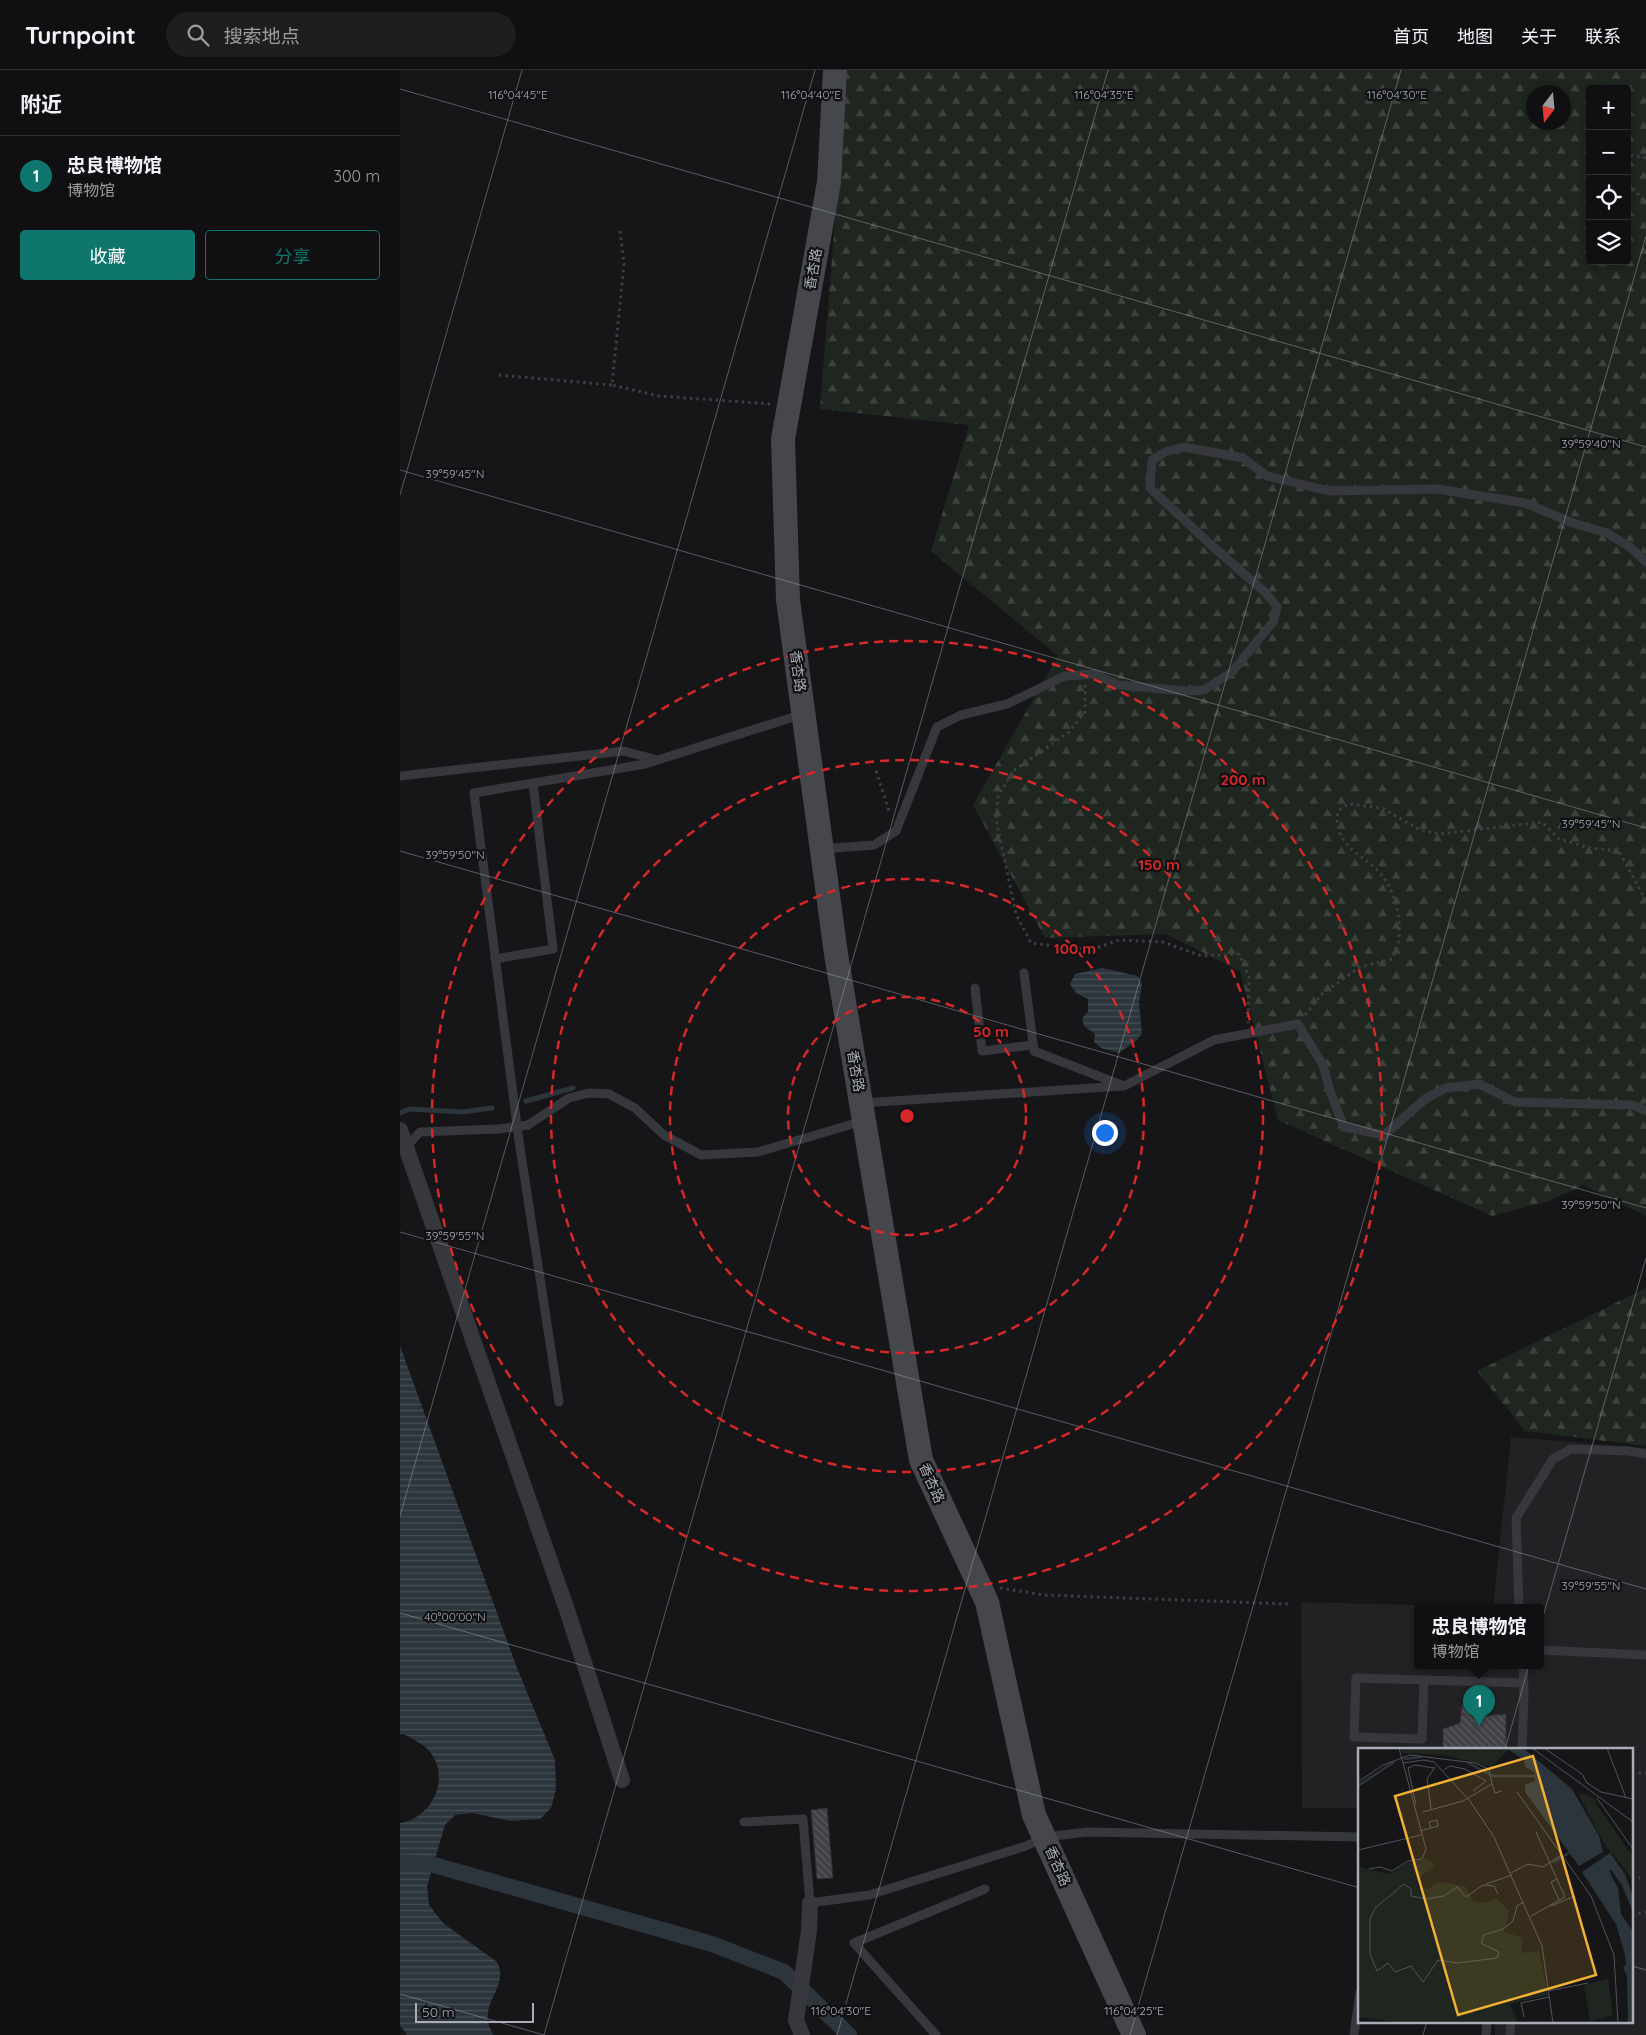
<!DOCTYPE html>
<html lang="zh">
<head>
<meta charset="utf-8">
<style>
	body { margin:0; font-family:Quicksand,"Noto Sans SC",sans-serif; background:#1e1e20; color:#f1f3f6 }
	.controls { position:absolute; right:15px; top:15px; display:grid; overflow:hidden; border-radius:5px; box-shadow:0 2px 8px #0003 }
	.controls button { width:45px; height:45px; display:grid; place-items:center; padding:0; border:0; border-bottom:1px solid #303032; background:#101012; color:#f1f3f6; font:25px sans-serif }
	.compass { position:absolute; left:1126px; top:15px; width:45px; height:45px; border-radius:50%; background:#101012; box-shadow:0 2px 8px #0003; rotate:196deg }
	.scale { position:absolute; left:15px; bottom:12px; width:119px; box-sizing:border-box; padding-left:5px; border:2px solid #a8adb8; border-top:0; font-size:14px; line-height:18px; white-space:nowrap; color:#a8adb8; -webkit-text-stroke:4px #111113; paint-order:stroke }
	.you { position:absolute; left:704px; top:1062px; width:18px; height:18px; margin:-12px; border:4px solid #fff; border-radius:50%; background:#1a73e8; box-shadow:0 0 0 8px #1a73e833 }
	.badge { display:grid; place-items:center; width:32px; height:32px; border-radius:50%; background:#0f766e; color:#fff; font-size:16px; font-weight:700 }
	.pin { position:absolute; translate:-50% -41px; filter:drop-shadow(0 1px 2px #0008) }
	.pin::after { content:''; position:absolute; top:26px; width:18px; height:15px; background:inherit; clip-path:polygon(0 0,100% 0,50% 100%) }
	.popup { position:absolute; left:1014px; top:1534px; width:130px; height:65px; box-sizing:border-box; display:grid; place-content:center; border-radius:5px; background:#101012; filter:drop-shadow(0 1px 4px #0005); font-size:16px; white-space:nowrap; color:#9c9d9f }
	.popup b { font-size:19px; color:#f1f3f6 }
	.popup::after { content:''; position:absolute; left:50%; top:100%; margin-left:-10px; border:10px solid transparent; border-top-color:#101012 }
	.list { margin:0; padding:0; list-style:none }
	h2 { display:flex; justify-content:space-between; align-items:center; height:65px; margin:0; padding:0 20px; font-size:21px }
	h2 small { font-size:16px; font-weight:400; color:#9c9d9f }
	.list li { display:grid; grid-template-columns:32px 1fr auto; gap:15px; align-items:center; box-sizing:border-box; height:80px; padding:0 20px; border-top:1px solid #303032 }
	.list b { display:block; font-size:19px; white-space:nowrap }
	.list p { margin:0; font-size:16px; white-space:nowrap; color:#9c9d9f }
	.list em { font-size:16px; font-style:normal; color:#9c9d9f }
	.actions { display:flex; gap:10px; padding:15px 20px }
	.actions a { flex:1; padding:11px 0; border:1px solid #0f766e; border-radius:5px; text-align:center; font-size:18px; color:#0f766e }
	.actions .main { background:#0f766e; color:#fff }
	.icon { flex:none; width:28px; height:28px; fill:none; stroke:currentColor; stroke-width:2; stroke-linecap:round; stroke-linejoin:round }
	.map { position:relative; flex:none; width:1246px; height:1965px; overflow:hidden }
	header { display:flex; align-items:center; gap:30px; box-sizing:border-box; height:70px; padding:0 25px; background:#101012; border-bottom:1px solid #303032 }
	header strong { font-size:24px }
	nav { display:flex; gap:28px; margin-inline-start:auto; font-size:18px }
	.search { width:350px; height:45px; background:#1e1e20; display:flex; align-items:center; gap:12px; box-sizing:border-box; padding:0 18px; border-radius:28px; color:#9c9d9f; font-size:19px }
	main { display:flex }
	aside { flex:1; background:#101012 }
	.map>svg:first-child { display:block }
	.built { fill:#222225 }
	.forest { fill:url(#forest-firs); fill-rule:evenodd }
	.water { fill:url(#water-rules) }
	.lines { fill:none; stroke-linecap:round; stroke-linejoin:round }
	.stream { stroke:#2c353c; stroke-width:5 }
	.canal { stroke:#2c353c; stroke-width:16 }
	.building { fill:url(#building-back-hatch); stroke:#303034 }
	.path { stroke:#3d3f44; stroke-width:3; stroke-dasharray:2.5 4; stroke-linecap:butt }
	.lane { stroke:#37383d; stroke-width:9 }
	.street { stroke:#37383d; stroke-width:16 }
	.secondary { stroke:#45474d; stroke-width:24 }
	.lane-bridge { stroke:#37383d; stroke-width:9 }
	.ticks { fill:none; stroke:#a8adb8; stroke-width:1; stroke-opacity:0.45 }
	.ring { fill:none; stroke:#d62828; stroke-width:2.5; stroke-dasharray:9 6 }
	.labels { text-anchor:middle; stroke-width:4.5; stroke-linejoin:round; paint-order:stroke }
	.street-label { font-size:14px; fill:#a8adb8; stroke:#111113 }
	.inset-river { fill:none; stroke:#2c353c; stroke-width:2.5 }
	.inset-road { fill:none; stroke:#505258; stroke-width:1 }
	.view { fill:#f2b134; fill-opacity:0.15; stroke:#f2b134; stroke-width:2.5 }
	.inset-edge { fill:none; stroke:#a8adb8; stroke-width:2.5 }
	.ticks-label { font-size:12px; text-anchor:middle; fill:#a8adb8; stroke:#111113; stroke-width:4.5; stroke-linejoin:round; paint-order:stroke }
	.centre { fill:#d62828; stroke:#111113; stroke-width:2.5 }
	.ring-label { font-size:15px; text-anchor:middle; font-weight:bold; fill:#d62828; stroke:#111113; stroke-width:4.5; stroke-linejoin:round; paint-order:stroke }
</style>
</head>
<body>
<header>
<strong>Turnpoint</strong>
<div class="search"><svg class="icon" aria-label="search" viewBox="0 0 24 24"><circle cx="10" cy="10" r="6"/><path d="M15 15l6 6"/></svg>搜索地点</div>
<nav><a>首页</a><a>地图</a><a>关于</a><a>联系</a></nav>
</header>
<main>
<aside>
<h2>附近<small></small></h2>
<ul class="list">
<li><span class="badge">1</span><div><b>忠良博物馆</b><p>博物馆</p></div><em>300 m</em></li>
</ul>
<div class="actions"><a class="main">收藏</a><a>分享</a></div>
</aside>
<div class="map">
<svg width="1246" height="1965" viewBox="0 0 1246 1965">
	<defs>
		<pattern id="forest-firs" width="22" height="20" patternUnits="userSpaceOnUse" patternTransform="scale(1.25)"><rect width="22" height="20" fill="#1e261f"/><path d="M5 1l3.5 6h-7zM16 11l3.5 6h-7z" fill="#3c433d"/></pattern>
		<pattern id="water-rules" width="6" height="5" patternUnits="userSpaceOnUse" patternTransform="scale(1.25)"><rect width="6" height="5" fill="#2c353c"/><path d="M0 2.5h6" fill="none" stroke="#485056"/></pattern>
		<pattern id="building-back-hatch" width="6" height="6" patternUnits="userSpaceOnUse" patternTransform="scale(1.25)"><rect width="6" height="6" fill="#404145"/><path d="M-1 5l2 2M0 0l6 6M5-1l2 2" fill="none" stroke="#595a5e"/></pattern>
	</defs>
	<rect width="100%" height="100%" fill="#161618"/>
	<polygon class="built" points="1111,1367 1246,1378 1246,1965 1095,1965 1095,1951 1232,1951 1232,1679 960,1679 960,1738 902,1738 901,1532 1091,1537 1018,1537 1018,1595 1140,1595 1140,1537 1093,1537"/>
	<g class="forest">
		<path d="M447 0H1246V1146L1183 1115 1149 1131 1092 1146 878 1050 840 901 766 864 645 868 573 735 658 586 531 481 569 355 420 339ZM1190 19H1227V191H1190ZM1134 22H1164V52H1134Z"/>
		<polygon points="1246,1218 1246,1376 1125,1361 1077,1301"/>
	</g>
	<g class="water">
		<polygon points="702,898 738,906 742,914 739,932 742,963 737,970 719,983 701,978 694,972 695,964 684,956 682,949 688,941 688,929 676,923 670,914 675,904"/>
		<path d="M0 1276 117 1598 155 1690 156 1719 151 1738 140 1749 111 1751 72 1743 55 1745 45 1755 27 1816 29 1835 43 1853 97 1892C111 1919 73 1935 94 1965H7L0 1955V1753C39 1747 55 1693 18 1672 12 1669 7 1664 0 1664Z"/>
	</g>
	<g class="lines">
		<g class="stream">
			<polyline points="126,1031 173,1018"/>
			<polyline points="0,1043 9,1039 62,1042 92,1038"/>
		</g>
		<polyline class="canal" points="0,1792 34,1795 312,1874 384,1902 449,1965"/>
	</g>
	<g class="building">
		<polygon points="1081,1633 1081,1646 1106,1644 1106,1679 1043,1679 1043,1659 1060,1653 1062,1634"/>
		<polygon points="427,1738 433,1808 417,1809 411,1740"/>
	</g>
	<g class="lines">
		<g class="path">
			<polyline points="1227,90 1230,85 1246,88"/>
			<polyline points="1227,107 1230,114 1246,134"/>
			<polyline points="220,161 224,194 212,315 259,326 371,334"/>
			<polyline points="99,305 212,315"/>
			<polyline points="685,615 685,642 669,662 613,701 598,727 596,749 616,844 631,873 691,880 719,870 763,872 802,886 839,884 849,907 848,953"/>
			<polyline points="476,701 490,744"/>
			<path d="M905 945 923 923 960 897 992 889C994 883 999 874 999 867 1001 846 994 817 979 802 959 781 933 776 938 741L948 734 982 738 1020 760 1040 764 1142 752 1159 769 1190 778 1219 781 1246 831"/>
			<polyline points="600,1518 644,1525 889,1534"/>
			<polyline points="1232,1703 1246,1703"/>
			<polyline points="1232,1807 1240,1808"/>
			<polyline points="1232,1845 1246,1842"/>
		</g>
		<g class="lane">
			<polyline points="0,706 224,681 258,690"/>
			<polyline points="422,779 474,775 496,761 537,657 561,645 607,634 665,606 695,604 718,615 787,621 804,620 832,602 873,552 877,537 866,523 810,474 750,418 752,390 765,382 784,377 843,388 867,406 929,421 1037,419 1125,433 1173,453 1207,463 1230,477 1246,492"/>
			<polyline points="95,889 153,879 133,713"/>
			<polyline points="624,903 634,981 724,1016 814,970 898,954 923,995 930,1021 944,1057 984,1065 1025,1029 1046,1018 1079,1014 1115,1032 1233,1035 1246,1041"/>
			<polyline points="575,918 582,981 633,975"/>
			<polyline points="463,1033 722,1016"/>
			<polyline points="128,1055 169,1028 189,1023 209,1024 235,1038 264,1065 301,1085 358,1082 463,1051"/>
			<polyline points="6,1077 20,1062 99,1059"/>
			<polyline points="159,1332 119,1071 74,723 245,694 403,644"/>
			<polyline points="1119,1537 1116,1448 1153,1389 1171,1379 1229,1381 1246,1384"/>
			<polyline points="1140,1580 1246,1585"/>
			<polyline points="1024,1611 1022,1669 954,1667 956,1608 1124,1613"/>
			<polyline points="1122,1679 1124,1625 1123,1595"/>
			<polyline points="344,1752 403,1749 410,1833 469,1825 626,1776 645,1767 687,1762 960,1767"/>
			<polyline points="536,1965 454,1873 585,1819"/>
			<polyline points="954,1965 960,1922"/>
			<polyline points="1086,1965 1087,1951"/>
			<polyline points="1110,1965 1111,1951"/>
		</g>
		<g class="street">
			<polyline points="0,1060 168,1543 222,1710"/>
			<polyline points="402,1965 396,1950 409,1861 410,1833"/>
		</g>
		<polyline class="secondary" points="435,0 429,112 383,369 388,530 436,884 521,1390 587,1532 634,1745 734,1965"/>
		<polyline class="lane-bridge" points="99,1059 128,1055"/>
	</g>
	<path class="ticks" d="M0 19 1246 377M0 400 1246 758M0 425 122 0M0 781 1246 1138M0 1162 1246 1519M0 1446 415 0M0 1543 960 1818M1105 1679 1246 1188M1232 1896 1246 1900M0 1924 144 1965M144 1965 708 0M437 1965 1001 0M730 1965 1246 166M1023 1965 1027 1951"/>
	<g class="ring">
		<circle cx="507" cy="1046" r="119"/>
		<circle cx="507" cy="1046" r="237"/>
		<circle cx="507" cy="1046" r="356"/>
		<circle cx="507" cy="1046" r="475"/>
	</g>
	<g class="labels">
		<g class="street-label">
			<text transform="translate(413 199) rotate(-80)" y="5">香杏路</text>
			<text transform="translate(398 601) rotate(82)" y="5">香杏路</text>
			<text transform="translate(456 1001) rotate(80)" y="5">香杏路</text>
			<text transform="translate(532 1413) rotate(66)" y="5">香杏路</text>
			<text transform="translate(658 1796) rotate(66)" y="5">香杏路</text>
		</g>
	</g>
	<g transform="translate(958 1678)">
		<rect width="275" height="275" fill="#161618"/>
		<path d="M224 45 239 52 237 54 275 109V132L245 94 221 47ZM69 111 77 117 60 131V139L71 141 80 134 107 138 116 154 125 155 139 151 151 163 146 183 164 190V205L181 203 190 247 152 256 160 275H48L0 269V119L32 126 49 115ZM250 231 255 267 232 273 226 237Z" fill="#1e261f"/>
		<path d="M44 0H148L150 2 134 19 86 7 44 5Z" fill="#1e261f"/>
		<path d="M148 0H165L214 41 241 88 245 104 221 118 167 44V37L177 33 176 24 167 19 166 12ZM252 105 267 126 275 149V164L264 137 253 122 251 123 260 140 263 166 275 184V275H270L269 228 265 219 268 217 267 207 258 176 224 124Z" fill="#2c353c"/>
		<path class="inset-river" d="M46 11 63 9M110 15 135 28H179M0 38 36 14M195 114 211 105"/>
		<path class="inset-road" d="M174 0 275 74M186 0 224 26 229 35 243 44 275 51M249 0 268 50M45 15 66 12 76 14 112 53 136 89 184 198 195 275M86 22 92 18 107 21 128 33 115 43M0 34 25 17 52 7 117 15 131 21 134 36M159 44 233 148 256 207 260 275M239 50 275 101M58 57 50 20 57 17 76 20M73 61 69 31 77 19M65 64 105 53 134 36 137 45 144 43M62 83 80 78 79 72 71 74 73 80M0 102 63 87M11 121 22 119 34 123 50 113 64 111 68 101 41 0M153 125 170 116 185 119 203 107M199 131 193 134 201 152M128 136 154 127M140 146 136 138 125 137 108 149 99 139 86 148 68 151 53 148V141L46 136 17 160 12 171V206L19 223 30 215 37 224 53 218 65 234 80 212 99 215 139 210 141 204 123 195 126 187 145 181 155 173 159 158 166 154M193 158 217 148M173 168 207 149 178 84M190 243 230 235M166 269 163 255 191 249"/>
		<path class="view" d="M175 8 238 227 100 267 37 48Z"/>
		<rect width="275" height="275" class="inset-edge"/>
	</g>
	<g class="ticks-label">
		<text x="118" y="29">116°04'45"E</text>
		<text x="411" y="29">116°04'40"E</text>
		<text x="704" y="29">116°04'35"E</text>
		<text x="997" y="29">116°04'30"E</text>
		<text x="1191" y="378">39°59'40"N</text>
		<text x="55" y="408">39°59'45"N</text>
		<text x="1191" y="758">39°59'45"N</text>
		<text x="55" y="789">39°59'50"N</text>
		<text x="1191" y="1139">39°59'50"N</text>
		<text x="55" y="1170">39°59'55"N</text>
		<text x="1191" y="1520">39°59'55"N</text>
		<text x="55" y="1551">40°00'00"N</text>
		<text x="441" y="1945">116°04'30"E</text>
		<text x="734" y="1945">116°04'25"E</text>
	</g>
	<circle cx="507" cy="1046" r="8" class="centre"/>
	<g class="ring-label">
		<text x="843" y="715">200 m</text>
		<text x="759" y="800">150 m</text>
		<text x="675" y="884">100 m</text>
		<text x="591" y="967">50 m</text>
	</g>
</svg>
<div class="controls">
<button>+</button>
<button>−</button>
<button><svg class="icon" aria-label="locate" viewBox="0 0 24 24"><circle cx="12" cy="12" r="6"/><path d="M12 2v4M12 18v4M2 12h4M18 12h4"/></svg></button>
<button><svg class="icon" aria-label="layers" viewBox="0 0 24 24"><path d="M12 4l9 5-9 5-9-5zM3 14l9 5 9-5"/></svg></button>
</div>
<svg class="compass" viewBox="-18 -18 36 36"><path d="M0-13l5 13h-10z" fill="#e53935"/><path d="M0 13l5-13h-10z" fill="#9c9d9f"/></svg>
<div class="scale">50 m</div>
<div class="you"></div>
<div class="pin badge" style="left:1079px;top:1656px">1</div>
<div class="popup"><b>忠良博物馆</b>博物馆</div>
</div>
</main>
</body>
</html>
